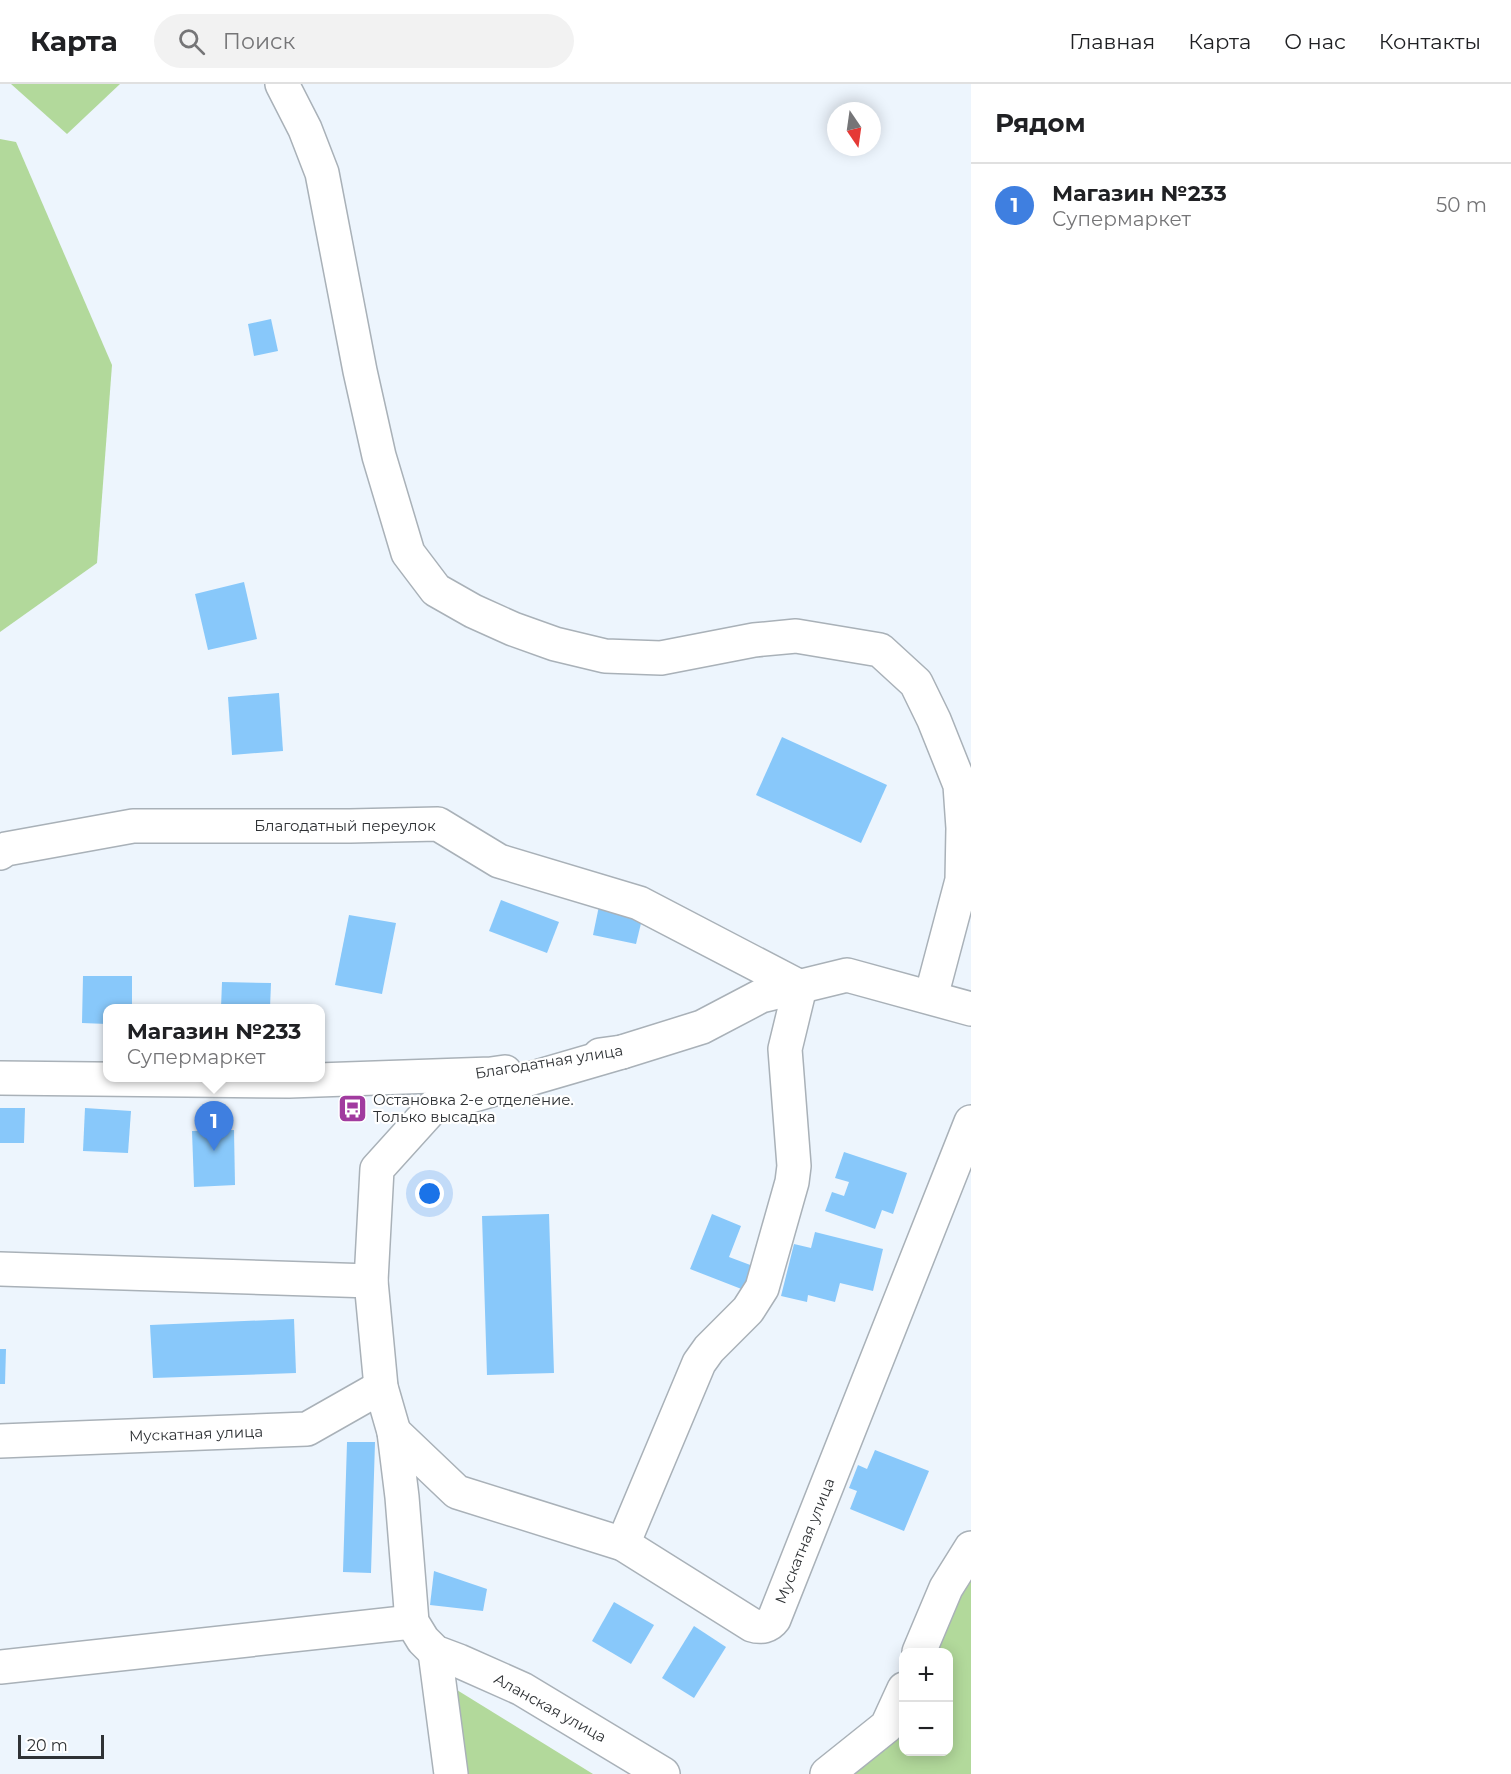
<!DOCTYPE html>
<html lang="ru">
<head>
<meta charset="utf-8">
<style>
	body { margin:0; font-family:Montserrat,sans-serif; background:#f2f2f2; color:#202124 }
	.controls { position:absolute; right:18px; bottom:18px; display:grid; overflow:hidden; border-radius:12px; box-shadow:0 3px 15px #0003 }
	.controls button { width:54px; height:54px; display:grid; place-items:center; padding:0; border:0; border-bottom:2px solid #e0e0e0; background:#fff; color:#202124; font:30px sans-serif }
	.compass { position:absolute; left:827px; top:18px; width:54px; height:54px; border-radius:50%; background:#fff; box-shadow:0 3px 15px #0003; rotate:167deg }
	.scale { position:absolute; left:18px; bottom:15px; width:86px; box-sizing:border-box; padding-left:6px; border:3px solid #2f3235; border-top:0; font-size:16px; line-height:21px; white-space:nowrap; color:#2f3235; -webkit-text-stroke:4px #fff; paint-order:stroke }
	.you { position:absolute; left:430px; top:1110px; width:21px; height:21px; margin:-15px; border:4px solid #fff; border-radius:50%; background:#1a73e8; box-shadow:0 0 0 9px #1a73e833 }
	.badge { display:grid; place-items:center; width:39px; height:39px; border-radius:50%; background:#a13b9f; color:#fff; font-size:20px; font-weight:700 }
	.pin { position:absolute; translate:-50% -50px; filter:drop-shadow(0 2px 3px #0008) }
	.pin::after { content:''; position:absolute; top:32px; width:21px; height:18px; background:inherit; clip-path:polygon(0 0,100% 0,50% 100%) }
	.popup { position:absolute; left:103px; top:920px; width:222px; height:78px; box-sizing:border-box; display:grid; place-content:center; border-radius:12px; background:#fff; filter:drop-shadow(0 2px 4px #0005); font-size:20px; white-space:nowrap; color:#757577 }
	.popup b { font-size:22px; color:#202124 }
	.popup::after { content:''; position:absolute; left:50%; top:100%; margin-left:-12px; border:12px solid transparent; border-top-color:#fff }
	.list { margin:0; padding:0; list-style:none }
	h2 { display:flex; justify-content:space-between; align-items:center; height:78px; margin:0; padding:0 24px; font-size:26px }
	h2 small { font-size:20px; font-weight:400; color:#757577 }
	.list li { display:grid; grid-template-columns:39px 1fr auto; gap:18px; align-items:center; box-sizing:border-box; height:84px; padding:0 24px; border-top:2px solid #e0e0e0 }
	.list b { display:block; font-size:22px; white-space:nowrap }
	.list p { margin:0; font-size:20px; white-space:nowrap; color:#757577 }
	.list em { font-size:20px; font-style:normal; color:#757577 }
	.icon { flex:none; width:33px; height:33px; fill:none; stroke:currentColor; stroke-width:2; stroke-linecap:round; stroke-linejoin:round }
	.map { position:relative; flex:none; width:971px; height:1690px; overflow:hidden }
	header { display:flex; align-items:center; gap:36px; box-sizing:border-box; height:84px; padding:0 30px; background:#fff; border-bottom:2px solid #e0e0e0 }
	header strong { font-size:28px }
	nav { display:flex; gap:33px; margin-inline-start:auto; font-size:21px }
	.search { width:420px; height:54px; background:#f2f2f2; display:flex; align-items:center; gap:15px; box-sizing:border-box; padding:0 21px; border-radius:33px; color:#757577; font-size:22px }
	main { display:flex }
	aside { flex:1; background:#fff }
	.map>svg:first-child { display:block }
	.green { fill:#b2d99b }
	.building { fill:#88c8fa }
	.lines { fill:none; stroke-linecap:round; stroke-linejoin:round }
	.minor-casing { stroke:#a9b1b8; stroke-width:36 }
	.minor { stroke:#fff; stroke-width:33 }
	.labels { text-anchor:middle; stroke-width:4.5; stroke-linejoin:round; paint-order:stroke }
	.street-label { font-size:15px; fill:#2f3235; stroke:#fff }
	.poi-label { font-size:15px; fill:#2f3235; stroke:#fff; text-anchor:start }
</style>
</head>
<body>
<header>
<strong>Карта</strong>
<div class="search"><svg class="icon" aria-label="search" viewBox="0 0 24 24"><circle cx="10" cy="10" r="6"/><path d="M15 15l6 6"/></svg>Поиск</div>
<nav><a>Главная</a><a>Карта</a><a>О нас</a><a>Контакты</a></nav>
</header>
<main>
<div class="map">
<svg width="971" height="1690" viewBox="0 0 971 1690">
	<rect width="100%" height="100%" fill="#edf5fd"/>
	<g class="green">
		<polygon points="11,0 120,0 67,50"/>
		<polygon points="0,55 16,58 112,281 97,479 0,548"/>
		<polygon points="971,1471 971,1690 842,1690 903,1586 904,1668 948,1668 948,1568 914,1568"/>
		<polygon points="444,1598 593,1690 460,1690"/>
	</g>
	<g class="building">
		<polygon points="271,235 278,267 254,272 248,240"/>
		<polygon points="244,498 257,555 208,566 195,510"/>
		<polygon points="279,609 283,667 232,671 228,613"/>
		<polygon points="782,653 887,701 861,759 756,711"/>
		<polygon points="501,816 559,838 547,869 489,847"/>
		<polygon points="599,822 643,831 636,860 593,851"/>
		<polygon points="349,831 396,839 382,910 335,901"/>
		<polygon points="83,892 132,892 132,924 107,924 107,940 82,939"/>
		<polygon points="222,898 271,899 270,924 221,924"/>
		<polygon points="0,1024 25,1024 24,1059 0,1059"/>
		<polygon points="85,1024 131,1027 128,1069 83,1067"/>
		<polygon points="234,1046 235,1101 194,1103 192,1047"/>
		<polygon points="844,1068 907,1089 893,1130 882,1126 875,1145 825,1127 832,1108 844,1112 849,1098 835,1094"/>
		<polygon points="549,1130 554,1289 487,1291 482,1132"/>
		<polygon points="712,1130 741,1142 729,1173 753,1182 744,1206 690,1185"/>
		<polygon points="815,1148 883,1165 873,1207 840,1199 835,1218 808,1211 807,1218 781,1212 794,1160 811,1164"/>
		<polygon points="294,1235 296,1289 153,1294 150,1241"/>
		<polygon points="0,1265 6,1265 5,1300 0,1300"/>
		<polygon points="347,1358 375,1358 371,1489 343,1488"/>
		<polygon points="875,1366 929,1387 904,1447 850,1425 857,1407 849,1404 858,1381 867,1385"/>
		<polygon points="434,1487 487,1505 483,1527 430,1521"/>
		<polygon points="614,1518 654,1541 631,1580 592,1557"/>
		<polygon points="694,1542 726,1563 694,1614 662,1594"/>
	</g>
	<g class="lines">
		<defs>
			<g id="minor">
				<polyline points="282,0 305,45 322,89 360,287 379,372 408,469 436,506 473,527 513,545 555,560 605,572 661,574 754,556 796,552 880,566 916,599 934,636 960,701 963,744 962,796 931,913"/>
				<polyline points="0,769 6,765 133,742 350,742 438,740 499,777 639,819 800,903 785,965 794,1082 792,1098 762,1204 748,1226 709,1265 699,1279 623,1460"/>
				<polyline points="622,968 433,1023 377,1085 371,1197 381,1303 394,1348 402,1413 412,1538 423,1556 435,1568 459,1577 522,1605 663,1690"/>
				<polyline points="600,971 622,968 702,943 761,912 847,891 971,925"/>
				<polyline points="0,994 289,997 491,990 505,988"/>
				<polyline points="0,1185 371,1197"/>
				<path d="M394 1348 457 1408 623 1460 752 1541C761 1544 769 1542 774 1535L971 1038"/>
				<polyline points="0,1357 307,1345 381,1303"/>
				<polyline points="435,1568 451,1690"/>
				<polyline points="919,1568 946,1504 971,1464"/>
				<polyline points="0,1583 412,1538"/>
				<polyline points="827,1690 887,1642 904,1605"/>
			</g>
		</defs>
		<use href="#minor" class="minor-casing"/>
		<use href="#minor" class="minor"/>
	</g>
	<defs>
		<symbol id="bus-square" viewBox="-11 -11 22 22"><rect x="-9" y="-9" width="18" height="18" rx="4" fill="#a13b9f" stroke="#fff"/><path d="M-5-6H5V4H4V6H2V4H-2V6H-4V4H-5ZM-3.5-4V0h7V-4ZM-3.5 1.2v1.5H-2V1.2ZM2 1.2v1.5H3.5V1.2Z" fill="#fff"/></symbol>
	</defs>
	<g fill-rule="evenodd">
		<use href="#bus-square" x="336" y="1008" width="33" height="33"/>
	</g>
	<g class="labels">
		<g class="street-label">
			<text x="345" y="747">Благодатный переулок</text>
			<text transform="translate(549 978) rotate(-9)" y="5">Благодатная улица</text>
			<text transform="translate(196 1350) rotate(-2)" y="5">Мускатная улица</text>
			<text transform="translate(805 1457) rotate(-68)" y="5">Мускатная улица</text>
			<text transform="translate(550 1624) rotate(29)" y="5">Аланская улица</text>
		</g>
		<g class="poi-label">
			<text x="373" y="1021">Остановка 2-е отделение.<tspan x="373" dy="17">Только высадка</tspan></text>
		</g>
	</g>
</svg>
<div class="controls">
<button>+</button>
<button>−</button>
</div>
<svg class="compass" viewBox="-18 -18 36 36"><path d="M0-13l5 13h-10z" fill="#e53935"/><path d="M0 13l5-13h-10z" fill="#757577"/></svg>
<div class="scale">20 m</div>
<div class="you"></div>
<div class="pin badge" style="left:214px;top:1067px;background:#3f7fe0">1</div>
<div class="popup"><b>Магазин №233</b>Супермаркет</div>
</div>
<aside>
<h2>Рядом<small></small></h2>
<ul class="list">
<li><span class="badge" style="background:#3f7fe0">1</span><div><b>Магазин №233</b><p>Супермаркет</p></div><em>50 m</em></li>
</ul>
</aside>
</main>
</body>
</html>
